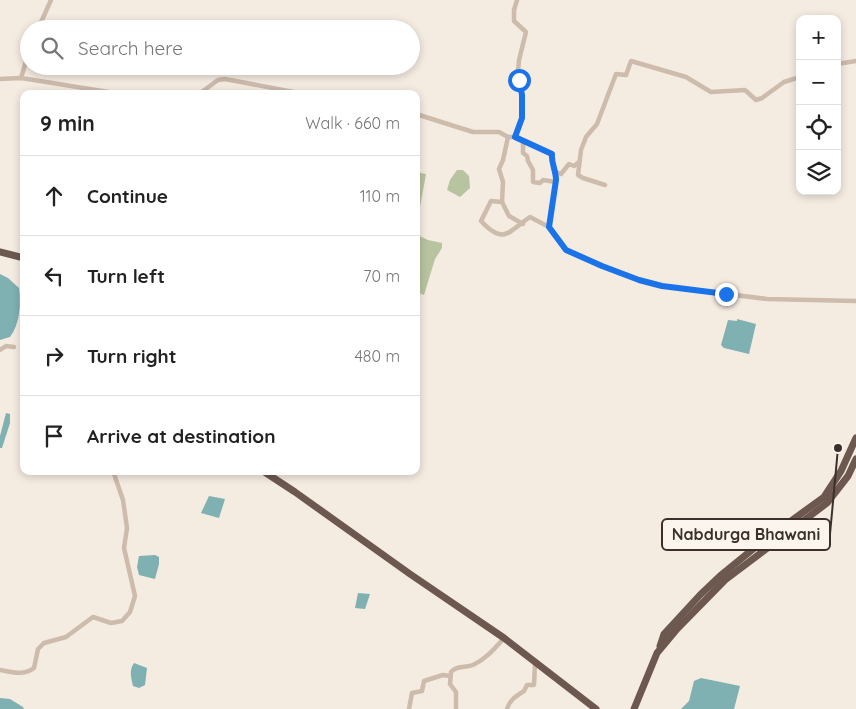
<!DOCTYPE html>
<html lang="en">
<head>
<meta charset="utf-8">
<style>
	body { margin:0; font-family:Quicksand,sans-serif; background:#f2f2f2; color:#222 }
	.controls { position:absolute; right:15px; top:15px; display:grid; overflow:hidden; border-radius:10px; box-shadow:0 2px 8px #0003 }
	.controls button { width:45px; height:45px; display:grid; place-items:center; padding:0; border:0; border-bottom:1px solid #e0e0e0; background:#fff; color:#222; font:25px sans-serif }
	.stop { position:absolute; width:15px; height:15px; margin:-11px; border:4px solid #1a73e8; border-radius:50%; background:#fff }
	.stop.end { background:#1a73e8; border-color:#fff; box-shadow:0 1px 5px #0008 }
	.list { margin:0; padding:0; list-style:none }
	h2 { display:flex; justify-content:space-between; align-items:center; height:65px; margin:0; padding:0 20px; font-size:21px }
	h2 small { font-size:16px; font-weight:400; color:#767676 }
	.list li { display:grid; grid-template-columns:32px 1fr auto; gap:15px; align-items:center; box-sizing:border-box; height:80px; padding:0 20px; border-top:1px solid #e0e0e0 }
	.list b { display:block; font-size:19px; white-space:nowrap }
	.list em { font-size:16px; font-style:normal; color:#767676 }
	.icon { flex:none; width:28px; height:28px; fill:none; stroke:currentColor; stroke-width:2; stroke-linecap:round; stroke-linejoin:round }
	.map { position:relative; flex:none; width:856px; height:709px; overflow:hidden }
	.search { position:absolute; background:#fff; box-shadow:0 2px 8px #0003; left:20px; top:20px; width:400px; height:55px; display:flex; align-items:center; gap:12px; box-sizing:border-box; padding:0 18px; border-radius:28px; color:#767676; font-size:19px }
	.panel { position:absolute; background:#fff; box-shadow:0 2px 8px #0003; left:20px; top:90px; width:400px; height:385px; border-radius:10px }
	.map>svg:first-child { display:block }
	.green { fill:#b8c4a0 }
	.water { fill:#7fb0b2 }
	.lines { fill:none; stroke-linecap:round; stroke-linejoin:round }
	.minor { stroke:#cdbbac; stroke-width:4.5 }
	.trunk { stroke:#6c584f; stroke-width:7 }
	.route { stroke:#1a73e8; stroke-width:6 }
	.leader { fill:none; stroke:#3b302b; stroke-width:2 }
	.callout-dot { fill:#3b302b; stroke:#fbf5ee; stroke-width:2 }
	.callout { fill:#fbf5ee; stroke:#3b302b; stroke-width:2 }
	.callout-label { font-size:16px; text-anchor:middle; font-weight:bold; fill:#3b302b }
</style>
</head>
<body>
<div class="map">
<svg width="856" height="709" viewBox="0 0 856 709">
	<rect width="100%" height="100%" fill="#f4ebe1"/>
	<g class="green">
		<polygon points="457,170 463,170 469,176 470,188 460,197 447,190 450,180"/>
		<polygon points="416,172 426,174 420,207 416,207"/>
		<polygon points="416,234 428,240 442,243 442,248 435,259 424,295 416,292"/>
	</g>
	<g class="water">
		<path d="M0 274 8 278 19 288C21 304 20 324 10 337L0 340Z"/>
		<polygon points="737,319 756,324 749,354 724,348 721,345 728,320 737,321"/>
		<polygon points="6,413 10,414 10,423 2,448 0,448 0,436"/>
		<polygon points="209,496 225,499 219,518 201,513"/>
		<polygon points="155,555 159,557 159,564 155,579 139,575 137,567 139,556"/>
		<polygon points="358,593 370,594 365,609 355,608"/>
		<path d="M134 663 147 668 145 685 139 688 133 686C131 677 129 670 134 663Z"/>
		<polygon points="701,678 740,686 734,709 681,709 689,701 694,681"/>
		<polygon points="0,698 10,699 23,707 24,709 0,709"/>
	</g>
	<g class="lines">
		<g class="minor">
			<polyline points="38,29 51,0"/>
			<polyline points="837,64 856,61"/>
			<polyline points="21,78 29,51"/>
			<polyline points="0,79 21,78 121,94"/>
			<polyline points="199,94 218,80 225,79 304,94"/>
			<path d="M416 114 473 132H499L508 137H515L551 154C551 164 556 170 556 180L549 227 566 250 601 266 639 280 662 286 767 299 856 301"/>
			<path d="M508 137 503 160 499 169 503 182 502 202 491 201 481 221C504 246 509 231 530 217L549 227"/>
			<polyline points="515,137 522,118 522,95 518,72 519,60 526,32 514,21 514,10 517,0"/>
			<polyline points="523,141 523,153 527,156 528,161 533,170 533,182 540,183 543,180 556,182"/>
			<polyline points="556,172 561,174 569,164 574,166 579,162"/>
			<polyline points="605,185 583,178 578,175 581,150 586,137 597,124 616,74 626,75 631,61 686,77 711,92 745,90 756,100 762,98 784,82 800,77"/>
			<polyline points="502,202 509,216 523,224"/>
			<polyline points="0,350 6,346 14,347"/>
			<path d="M0 670C12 672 24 676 34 668L38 649 44 643 66 637 93 617 111 623 122 621 130 612 135 596 124 548 127 528 123 500 113 471"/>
			<polyline points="409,709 412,693 422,691 424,681 443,675 450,676"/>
			<path d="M456 709V692L450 684 451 672C457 665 466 668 473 665 486 659 495 648 504 638"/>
			<path d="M507 709C510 699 517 696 524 691L527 685H534L535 664"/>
		</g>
		<g class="trunk">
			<polyline points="0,252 24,258"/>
			<polyline points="263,471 295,492 410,574 504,638 596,709"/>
			<polyline points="660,646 664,634 700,595 720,576 758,545 824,497 841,471 856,438"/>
			<polyline points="634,709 657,653 677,629 725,580 827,503 848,476 856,459"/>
		</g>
	</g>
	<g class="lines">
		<path class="route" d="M519 80 522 95V118L515 137 552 154C551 163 556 170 556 180L549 227 566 250 602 266 639 280 662 286 726 294"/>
	</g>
	<path class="leader" d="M838 448L830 534"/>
	<circle class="callout-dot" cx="838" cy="448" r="5"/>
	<rect class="callout" x="662" y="519" width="168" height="31" rx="5"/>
	<g class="callout-label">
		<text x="746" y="540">Nabdurga Bhawani</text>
	</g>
</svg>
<div class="controls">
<button>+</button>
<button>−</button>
<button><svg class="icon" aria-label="locate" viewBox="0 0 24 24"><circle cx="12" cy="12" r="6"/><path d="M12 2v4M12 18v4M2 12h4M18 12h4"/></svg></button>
<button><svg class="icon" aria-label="layers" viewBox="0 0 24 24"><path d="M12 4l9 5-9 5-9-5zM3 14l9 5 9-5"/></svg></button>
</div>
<div class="stop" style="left:519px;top:80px"></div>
<div class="stop end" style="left:726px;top:294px"></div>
<div class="search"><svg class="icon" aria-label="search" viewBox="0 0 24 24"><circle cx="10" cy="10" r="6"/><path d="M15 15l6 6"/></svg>Search here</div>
<section class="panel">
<h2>9 min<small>Walk · 660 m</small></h2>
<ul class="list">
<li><svg class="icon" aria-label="ahead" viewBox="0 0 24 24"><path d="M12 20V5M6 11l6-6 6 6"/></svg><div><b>Continue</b></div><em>110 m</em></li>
<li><svg class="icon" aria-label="left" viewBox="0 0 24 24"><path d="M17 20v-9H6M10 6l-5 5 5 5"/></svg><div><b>Turn left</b></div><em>70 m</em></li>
<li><svg class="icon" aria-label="right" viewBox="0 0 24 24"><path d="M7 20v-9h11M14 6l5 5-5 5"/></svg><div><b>Turn right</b></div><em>480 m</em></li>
<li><svg class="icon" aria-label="arrive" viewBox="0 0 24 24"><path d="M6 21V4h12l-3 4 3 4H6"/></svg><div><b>Arrive at destination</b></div></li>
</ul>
</section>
</div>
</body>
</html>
